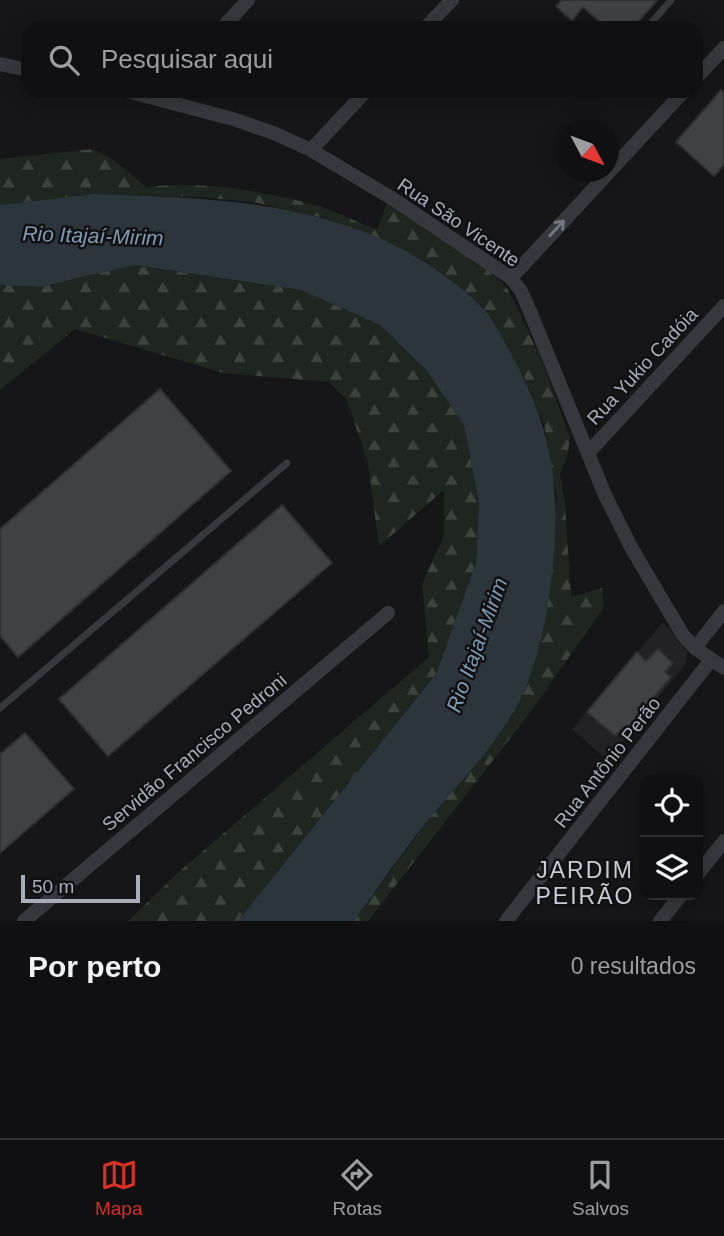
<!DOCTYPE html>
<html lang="pt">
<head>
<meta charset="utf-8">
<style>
	body { margin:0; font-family:Arial,sans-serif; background:#19191b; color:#f1f3f6 }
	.controls { position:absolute; right:21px; bottom:21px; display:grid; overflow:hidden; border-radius:14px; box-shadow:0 4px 18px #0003 }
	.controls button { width:63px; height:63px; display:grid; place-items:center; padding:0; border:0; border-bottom:2px solid #303032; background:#101012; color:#f1f3f6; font:35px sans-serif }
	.compass { position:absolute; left:556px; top:119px; width:63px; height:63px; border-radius:50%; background:#101012; box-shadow:0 4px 18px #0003; rotate:131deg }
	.scale { position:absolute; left:21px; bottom:18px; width:119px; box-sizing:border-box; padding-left:7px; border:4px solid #a8adb8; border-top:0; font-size:19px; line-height:24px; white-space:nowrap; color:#a8adb8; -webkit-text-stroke:5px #111113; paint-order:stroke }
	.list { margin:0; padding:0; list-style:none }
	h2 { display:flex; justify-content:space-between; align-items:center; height:91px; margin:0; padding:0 28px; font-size:30px }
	h2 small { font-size:23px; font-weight:400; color:#9c9d9f }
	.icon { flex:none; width:38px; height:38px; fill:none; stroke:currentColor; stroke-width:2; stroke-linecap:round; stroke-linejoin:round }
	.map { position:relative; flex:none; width:724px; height:921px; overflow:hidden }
	.search { position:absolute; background:#101012; box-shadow:0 4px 18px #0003; left:21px; right:21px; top:21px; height:77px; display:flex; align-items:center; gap:18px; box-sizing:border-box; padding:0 24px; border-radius:21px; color:#9c9d9f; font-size:26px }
	.sheet { height:217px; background:#101012 }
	nav { display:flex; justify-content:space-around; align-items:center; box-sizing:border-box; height:98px; border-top:2px solid #303032; background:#101012; font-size:19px; color:#9c9d9f }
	nav a { display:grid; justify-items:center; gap:4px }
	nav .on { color:#d93025 }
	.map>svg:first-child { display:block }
	.built { fill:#222225 }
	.forest { fill:url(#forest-firs) }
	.water { fill:#2c353c }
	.building { fill:#404145; stroke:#303034; stroke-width:2 }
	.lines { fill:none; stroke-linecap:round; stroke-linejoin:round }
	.service { stroke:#37383d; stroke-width:7 }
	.minor { stroke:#37383d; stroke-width:14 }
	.oneway { stroke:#757881 }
	.labels { text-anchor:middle; stroke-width:5; stroke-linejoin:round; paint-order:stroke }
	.street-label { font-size:19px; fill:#a8adb8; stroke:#111113 }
	.water-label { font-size:21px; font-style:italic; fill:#7f9bb3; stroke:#111113 }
	.quarter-label { font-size:23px; letter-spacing:2px; fill:#c9ccd4; stroke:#111113 }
</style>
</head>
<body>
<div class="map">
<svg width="724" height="921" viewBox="0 0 724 921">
	<defs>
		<pattern id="forest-firs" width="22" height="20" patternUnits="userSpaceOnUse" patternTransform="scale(1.75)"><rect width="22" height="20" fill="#1e261f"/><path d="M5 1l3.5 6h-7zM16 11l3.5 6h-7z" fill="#3c433d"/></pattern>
	</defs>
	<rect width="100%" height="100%" fill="#161618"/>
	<polygon class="built" points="663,622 687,651 686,663 608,761 572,729"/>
	<g class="forest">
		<path d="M93 149 115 161 146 187C201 181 258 190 312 204 332 209 352 220 372 228L377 229 387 203 482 265 507 288 521 315 543 364 570 437 568 453 560 474 565 503 571 597 602 588 604 607 529 714 368 921H354L431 816 474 766 504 727 557 499 544 425 525 379 482 306 447 276 417 257 385 242 328 219 258 203 202 197 94 194 0 205V159Z"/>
		<polygon points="133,265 301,290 380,325 426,370 464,425 479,503 476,563 436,674 238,921 128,921 182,869 429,657 422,584 444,536 444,490 379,546 368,463 347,400 329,382 223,373 75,329 0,390 0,285 40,287"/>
	</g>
	<path class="water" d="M94 194C172 197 249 198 325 219 381 234 438 264 479 304 493 318 503 339 512 356 554 431 562 496 551 581 547 616 540 651 527 684 508 733 467 774 433 814 405 848 380 885 354 921H238L436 674 476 563 479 503 464 425 426 370 380 325 301 290 134 265 40 287 0 285V205Z"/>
	<g class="building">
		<polygon points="562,0 657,0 633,28 607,28 583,7 572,21 556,6"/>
		<polygon points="721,90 724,93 724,165 714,176 676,142"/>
		<polygon points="160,389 231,471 18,657 0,636 0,529"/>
		<polygon points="282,505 332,563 108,756 59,699"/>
		<polygon points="658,649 673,663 665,672 671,677 628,728 625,726 615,736 587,712 637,652 646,661"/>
		<polygon points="25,733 74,789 0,853 0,754"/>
	</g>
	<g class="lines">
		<g class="service">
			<polyline points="647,28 671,0"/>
			<polyline points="0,708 287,463"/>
		</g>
		<g class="minor">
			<polyline points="222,28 248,0"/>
			<polyline points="425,28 452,0"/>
			<polyline points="0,64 28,70"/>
			<polyline points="696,78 724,48"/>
			<polyline points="127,91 233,119 276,134 311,150 393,199 511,278 521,291 529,309 605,495 632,549 683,635 695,648 724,668"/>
			<polyline points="311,150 366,91"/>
			<polyline points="511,278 684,91"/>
			<polyline points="588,453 724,306"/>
			<polyline points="695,648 724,611"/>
			<polyline points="698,874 724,841"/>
			<polyline points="24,921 388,613"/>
			<polyline points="506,921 711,660"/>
			<polyline points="660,921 681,895"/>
		</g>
	</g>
	<defs><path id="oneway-shaft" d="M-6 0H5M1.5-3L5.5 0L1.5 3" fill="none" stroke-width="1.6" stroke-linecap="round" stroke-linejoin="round" transform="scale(1.75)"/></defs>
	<use class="oneway" href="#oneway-shaft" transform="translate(557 228) rotate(-47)"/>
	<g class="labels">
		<g class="street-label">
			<text transform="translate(459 222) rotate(34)" y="7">Rua São Vicente</text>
			<text transform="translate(642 366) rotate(-47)" y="7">Rua Yukio Cadóia</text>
			<text transform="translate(194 752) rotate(-40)" y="7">Servidão Francisco Pedroni</text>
			<text transform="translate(607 762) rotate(-52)" y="7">Rua Antônio Perão</text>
		</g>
		<g class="water-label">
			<text transform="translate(93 236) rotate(2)" y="7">Rio Itajaí-Mirim</text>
			<text transform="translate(477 645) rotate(-70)" y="7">Rio Itajaí-Mirim</text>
		</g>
		<g class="quarter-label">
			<text x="585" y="878">JARDIM<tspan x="585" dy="26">PEIRÃO</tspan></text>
		</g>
	</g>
</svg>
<div class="controls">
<button><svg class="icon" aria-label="locate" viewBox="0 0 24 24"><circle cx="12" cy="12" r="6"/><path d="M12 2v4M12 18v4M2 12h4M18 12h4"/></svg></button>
<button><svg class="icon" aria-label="layers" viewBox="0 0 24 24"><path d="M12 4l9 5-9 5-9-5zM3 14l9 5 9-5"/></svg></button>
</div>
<svg class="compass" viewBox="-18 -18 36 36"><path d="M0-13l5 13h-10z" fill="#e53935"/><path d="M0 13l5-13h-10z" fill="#9c9d9f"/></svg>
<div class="scale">50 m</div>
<div class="search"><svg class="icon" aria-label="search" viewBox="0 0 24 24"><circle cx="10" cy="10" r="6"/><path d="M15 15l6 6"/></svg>Pesquisar aqui</div>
</div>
<section class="sheet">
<h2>Por perto<small>0 resultados</small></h2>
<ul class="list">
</ul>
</section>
<nav>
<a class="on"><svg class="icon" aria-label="map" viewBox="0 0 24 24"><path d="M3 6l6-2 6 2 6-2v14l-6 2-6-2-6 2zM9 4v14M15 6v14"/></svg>Mapa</a>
<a><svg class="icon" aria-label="directions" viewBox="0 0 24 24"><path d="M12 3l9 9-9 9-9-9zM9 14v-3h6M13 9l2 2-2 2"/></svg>Rotas</a>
<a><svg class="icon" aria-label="saved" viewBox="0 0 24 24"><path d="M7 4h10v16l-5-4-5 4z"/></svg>Salvos</a>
</nav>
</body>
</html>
